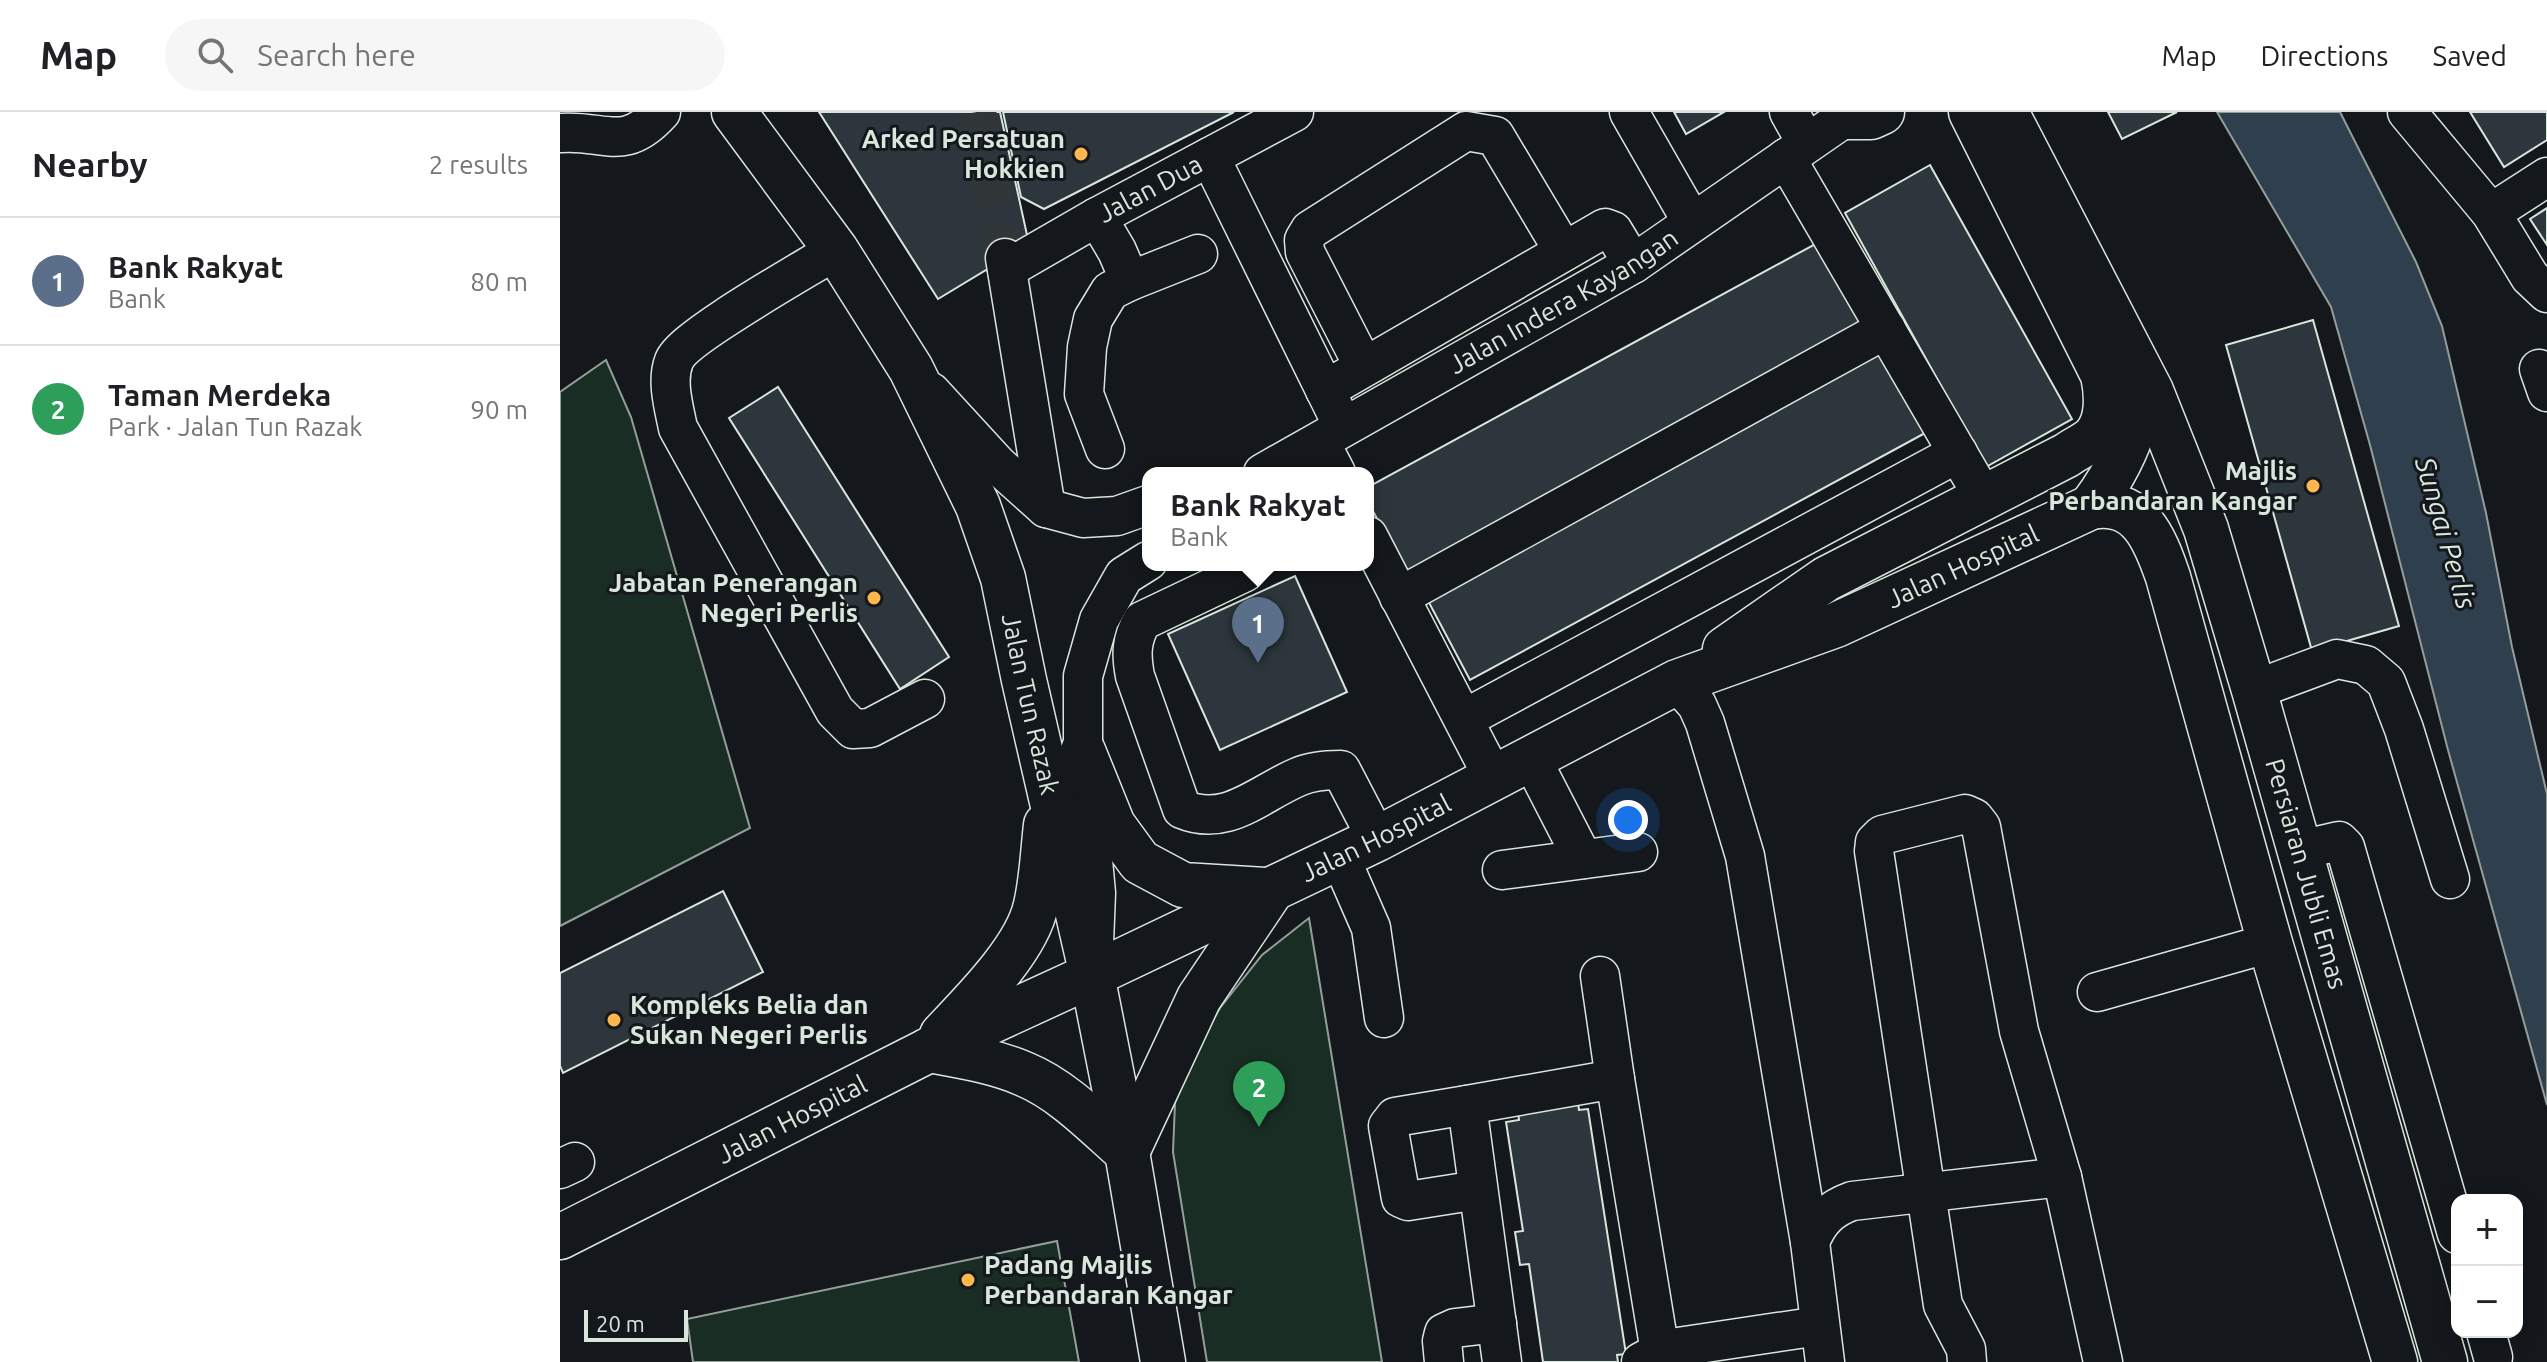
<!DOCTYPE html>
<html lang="en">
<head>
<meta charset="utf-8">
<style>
	body { margin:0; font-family:Ubuntu,sans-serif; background:#f6f6f6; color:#202124 }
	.controls { position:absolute; right:24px; bottom:24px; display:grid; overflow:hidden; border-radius:16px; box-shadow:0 4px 20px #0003 }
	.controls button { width:72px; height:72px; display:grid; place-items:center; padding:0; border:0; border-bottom:2px solid #e0e0e0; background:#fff; color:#202124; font:40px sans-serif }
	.scale { position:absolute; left:24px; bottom:20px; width:104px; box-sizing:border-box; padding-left:8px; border:4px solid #d8e6dc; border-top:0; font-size:22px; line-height:28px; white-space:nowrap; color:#d8e6dc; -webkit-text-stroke:6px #14181c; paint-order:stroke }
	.you { position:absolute; left:1068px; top:708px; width:28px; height:28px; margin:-20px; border:6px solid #fff; border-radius:50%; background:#1a73e8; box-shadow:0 0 0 12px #1a73e833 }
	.badge { display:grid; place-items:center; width:52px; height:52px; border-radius:50%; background:#7c3aed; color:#fff; font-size:26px; font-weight:700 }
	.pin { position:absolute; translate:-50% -66px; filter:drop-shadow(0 2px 4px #0008) }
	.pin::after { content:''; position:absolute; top:42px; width:28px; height:24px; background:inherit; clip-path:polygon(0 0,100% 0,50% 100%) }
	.popup { position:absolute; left:582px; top:355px; width:232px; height:104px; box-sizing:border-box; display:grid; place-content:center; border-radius:16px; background:#fff; filter:drop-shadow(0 2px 6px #0005); font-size:26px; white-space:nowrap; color:#757577 }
	.popup b { font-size:30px; color:#202124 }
	.popup::after { content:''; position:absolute; left:50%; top:100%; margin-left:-16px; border:16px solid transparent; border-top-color:#fff }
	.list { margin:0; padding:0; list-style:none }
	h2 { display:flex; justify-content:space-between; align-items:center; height:104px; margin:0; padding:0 32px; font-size:34px }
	h2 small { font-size:26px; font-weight:400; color:#757577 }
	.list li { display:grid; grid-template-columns:52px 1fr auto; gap:24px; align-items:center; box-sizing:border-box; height:128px; padding:0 32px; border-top:2px solid #e0e0e0 }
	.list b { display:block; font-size:30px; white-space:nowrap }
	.list p { margin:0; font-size:26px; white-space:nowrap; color:#757577 }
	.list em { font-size:26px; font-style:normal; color:#757577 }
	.icon { flex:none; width:44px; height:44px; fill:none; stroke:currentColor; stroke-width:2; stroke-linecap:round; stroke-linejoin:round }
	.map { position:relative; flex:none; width:1987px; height:1250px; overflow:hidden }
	header { display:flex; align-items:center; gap:48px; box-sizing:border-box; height:112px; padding:0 40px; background:#fff; border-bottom:2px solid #e0e0e0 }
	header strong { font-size:38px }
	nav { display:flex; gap:44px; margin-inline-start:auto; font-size:28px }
	.search { width:560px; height:72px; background:#f6f6f6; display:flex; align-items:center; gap:20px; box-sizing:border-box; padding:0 28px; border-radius:44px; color:#757577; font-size:30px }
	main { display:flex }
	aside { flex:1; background:#fff }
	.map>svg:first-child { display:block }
	.green { fill:#1a2d24; stroke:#939e99; stroke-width:2 }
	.water { fill:#2f3f4d; stroke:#939e99; stroke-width:2 }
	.building { fill:#2c363c; stroke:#d8e6dc; stroke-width:2 }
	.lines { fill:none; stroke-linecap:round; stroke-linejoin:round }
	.minor-tunnel { stroke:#313739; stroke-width:38; stroke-dasharray:38 19; stroke-linecap:butt }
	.minor-casing { stroke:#d8e6dc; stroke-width:41 }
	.major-casing { stroke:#d8e6dc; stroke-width:47 }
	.minor { stroke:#14181c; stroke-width:38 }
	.major { stroke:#14181c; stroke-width:44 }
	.poi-dot { fill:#ffb74d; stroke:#14181c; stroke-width:3 }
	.labels { text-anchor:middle; stroke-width:6; stroke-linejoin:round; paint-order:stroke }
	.poi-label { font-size:26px; font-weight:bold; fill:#d8e6dc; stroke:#14181c; text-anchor:end }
	.street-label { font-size:26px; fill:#d8e6dc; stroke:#14181c }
	.water-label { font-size:28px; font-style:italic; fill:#d8e6dc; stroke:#14181c }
</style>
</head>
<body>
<header>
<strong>Map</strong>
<div class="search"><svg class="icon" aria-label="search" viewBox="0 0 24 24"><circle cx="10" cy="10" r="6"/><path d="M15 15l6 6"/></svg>Search here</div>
<nav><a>Map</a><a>Directions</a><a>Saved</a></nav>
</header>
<main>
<aside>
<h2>Nearby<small>2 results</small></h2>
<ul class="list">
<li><span class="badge" style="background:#5c6f8a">1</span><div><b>Bank Rakyat</b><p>Bank</p></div><em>80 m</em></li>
<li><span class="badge" style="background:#2e9e5b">2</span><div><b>Taman Merdeka</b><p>Park · Jalan Tun Razak</p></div><em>90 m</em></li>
</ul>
</aside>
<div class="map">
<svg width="1987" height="1250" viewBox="0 0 1987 1250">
	<rect width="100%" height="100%" fill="#14181c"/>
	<g class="green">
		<polygon points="46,248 71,305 190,716 0,814 0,280"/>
		<polygon points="749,806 822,1250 647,1250 613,1040 615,991 634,940 660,896 702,843"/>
		<polygon points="497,1129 519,1250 133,1250 127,1207"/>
	</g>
	<polygon class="water" points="1657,0 1780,0 1856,150 1882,214 1926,401 1952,535 1987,682 1987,993 1888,638 1810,333 1771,195"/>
	<g class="building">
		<polygon points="259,0 440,0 469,132 378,187"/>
		<polygon points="443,0 674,0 484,97 461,85"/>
		<polygon points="1114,0 1164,0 1126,22"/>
		<polygon points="1548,0 1617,0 1562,27"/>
		<polygon points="1910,0 1987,0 1987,28 1944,55"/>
		<polygon points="1370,53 1512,307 1426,355 1285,101"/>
		<polygon points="1987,96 1987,133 1970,107"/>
		<polygon points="1259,130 1303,212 846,460 808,390 808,375"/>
		<polygon points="1753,208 1839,514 1752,539 1666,233"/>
		<polygon points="1323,237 1367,320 910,568 866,485"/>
		<polygon points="218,275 389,545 340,577 169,306"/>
		<polygon points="735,464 787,580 660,638 608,522"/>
		<polygon points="163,779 203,860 3,961 0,954 0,861"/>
		<polygon points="1018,991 1019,998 1028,997 1066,1242 1057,1243 1058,1250 983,1250 969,1152 960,1153 955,1120 963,1119 946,1010 959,1008 958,1000"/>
	</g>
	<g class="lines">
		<polyline class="minor-tunnel" points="417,0 445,146"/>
		<defs>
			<g id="minor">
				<polyline points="1069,0 1132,110"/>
				<polyline points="1229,0 1246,30"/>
				<polyline points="1847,0 1931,101 1970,165 1987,181"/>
				<path d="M0 21C45 17 63 42 101 0"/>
				<polyline points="650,45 776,300"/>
				<polyline points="1226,46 1424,386"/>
				<polyline points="1931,101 1987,65"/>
				<polyline points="537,105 557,139 570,169 550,179 533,207 527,235 524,282 545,337"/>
				<path d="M276 138C248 156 123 225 114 249 106 269 114 296 118 316L275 599 293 617 310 616 365 587"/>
				<polyline points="445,146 486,396"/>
				<path id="s1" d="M447 157 537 105 734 0"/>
				<polyline points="570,169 638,142"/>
				<polyline points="804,255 745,140 744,128 750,118 906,19 935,24 1003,138"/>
				<polyline points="1979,257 1987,280"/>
				<polyline points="765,278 1045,116 1053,119 1073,152"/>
				<polyline points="371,280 438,353 486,396 523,406 557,404 588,393"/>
				<polyline points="760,330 776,361"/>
				<path id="s2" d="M703 361 1073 152 1293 0"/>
				<polyline points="808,424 933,665"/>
				<path d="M691 453 685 460 582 509C571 528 571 543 575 564L622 697C667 716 698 682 738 665 751 659 767 658 781 658L817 727"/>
				<polyline points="839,485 1326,217"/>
				<polyline points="1117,570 1137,593 1145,611 1185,744 1250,1130 1265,1250"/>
				<polyline points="1694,578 1777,547 1806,553 1826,570 1844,617 1890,767"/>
				<polyline points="904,607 1398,341"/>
				<polyline points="971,646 1023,747"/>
				<polyline points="1740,738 1779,729 1785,735 1897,1122"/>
				<polyline points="780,745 811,816 824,906"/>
				<polyline points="942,758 1078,740"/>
				<polyline points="534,831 536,781 523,639 523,564 539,508 564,464 588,449"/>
				<polyline points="1040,864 1055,967"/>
				<polyline points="1537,880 1710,831"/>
				<polyline points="907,993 835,1005 828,1014 841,1086 848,1089 918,1078"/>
				<polyline points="0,1057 15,1050"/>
				<path d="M1250 1130C1259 1108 1270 1097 1292 1089L1502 1065"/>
				<polyline points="1926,1220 1933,1245"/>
				<polyline points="884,1250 882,1229 884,1221 895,1216 937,1211"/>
				<polyline points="942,1250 907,993 1055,967 1100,1240"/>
				<polyline points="1081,1250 1100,1240 1118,1235 1259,1214"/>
				<polyline points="1407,1250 1406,1237 1383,1193 1314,739 1315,730 1322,723 1405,702 1414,706 1421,715 1459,919 1502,1065 1543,1250"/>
			</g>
			<g id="major">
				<path id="s3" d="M174 0 276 138 351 257 418 394 443 466 464 568 532 863 567 1040 603 1250"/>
				<polyline points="1286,0 1285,5 1311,5 1322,0"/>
				<path id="s4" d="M1446 0 1591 279 1646 417 1694 578 1885 1250"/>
				<path d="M1531 395C1555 363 1580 318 1579 277"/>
				<path d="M1165 537 1266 467 1507 343C1515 337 1527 332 1534 325 1549 309 1547 282 1543 263L1411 0"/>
				<polyline points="523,639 553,713 580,750 623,773 705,778"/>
				<path d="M382 923C412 891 467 837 476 793 482 767 483 739 486 713"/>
				<path d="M369 938C401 944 434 949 464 962 503 978 536 1013 567 1040"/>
				<polyline points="567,1040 639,886 711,779"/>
				<path id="s5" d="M0 1125 369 938 532 863 817 727 1117 570 1276 513 1531 395C1579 386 1595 427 1608 465L1710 831 1835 1250"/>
			</g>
		</defs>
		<use href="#minor" class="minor-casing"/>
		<use href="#major" class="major-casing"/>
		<use href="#minor" class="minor"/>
		<use href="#major" class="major"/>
	</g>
	<g class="poi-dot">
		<circle cx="521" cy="42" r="8"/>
		<circle cx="1753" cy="374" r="8"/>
		<circle cx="314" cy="486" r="8"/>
		<circle cx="54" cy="908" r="8"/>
		<circle cx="408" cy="1168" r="8"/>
	</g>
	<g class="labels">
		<g class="poi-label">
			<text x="505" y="36">Arked Persatuan<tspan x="505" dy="30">Hokkien</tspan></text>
			<text x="1737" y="368">Majlis<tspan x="1737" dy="30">Perbandaran Kangar</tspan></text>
			<text x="298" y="480">Jabatan Penerangan<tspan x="298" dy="30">Negeri Perlis</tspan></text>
			<text x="70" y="902" text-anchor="start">Kompleks Belia dan<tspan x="70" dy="30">Sukan Negeri Perlis</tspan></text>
			<text x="424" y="1162" text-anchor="start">Padang Majlis<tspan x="424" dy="30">Perbandaran Kangar</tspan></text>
		</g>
		<g class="street-label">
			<text dy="9" stroke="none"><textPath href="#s1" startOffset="164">Jalan Dua</textPath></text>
			<text dy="9" stroke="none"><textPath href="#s2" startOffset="346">Jalan Indera Kayangan</textPath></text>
			<text dy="9" stroke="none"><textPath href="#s5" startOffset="1556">Jalan Hospital</textPath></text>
			<text dy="9" stroke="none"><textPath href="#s3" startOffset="670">Jalan Tun Razak</textPath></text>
			<text dy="9" stroke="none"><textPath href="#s5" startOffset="908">Jalan Hospital</textPath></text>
			<text dy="9" stroke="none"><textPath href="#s4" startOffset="822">Persiaran Jubli Emas</textPath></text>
			<text dy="9" stroke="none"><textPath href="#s5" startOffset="260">Jalan Hospital</textPath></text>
		</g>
		<g class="water-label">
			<text transform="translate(1886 421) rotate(74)" y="10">Sungai Perlis</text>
		</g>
	</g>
</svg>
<div class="controls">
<button>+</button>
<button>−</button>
</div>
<div class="scale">20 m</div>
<div class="you"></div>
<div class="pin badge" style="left:698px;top:551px;background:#5c6f8a">1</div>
<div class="popup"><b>Bank Rakyat</b>Bank</div>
<div class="pin badge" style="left:699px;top:1015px;background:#2e9e5b">2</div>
</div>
</main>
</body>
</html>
